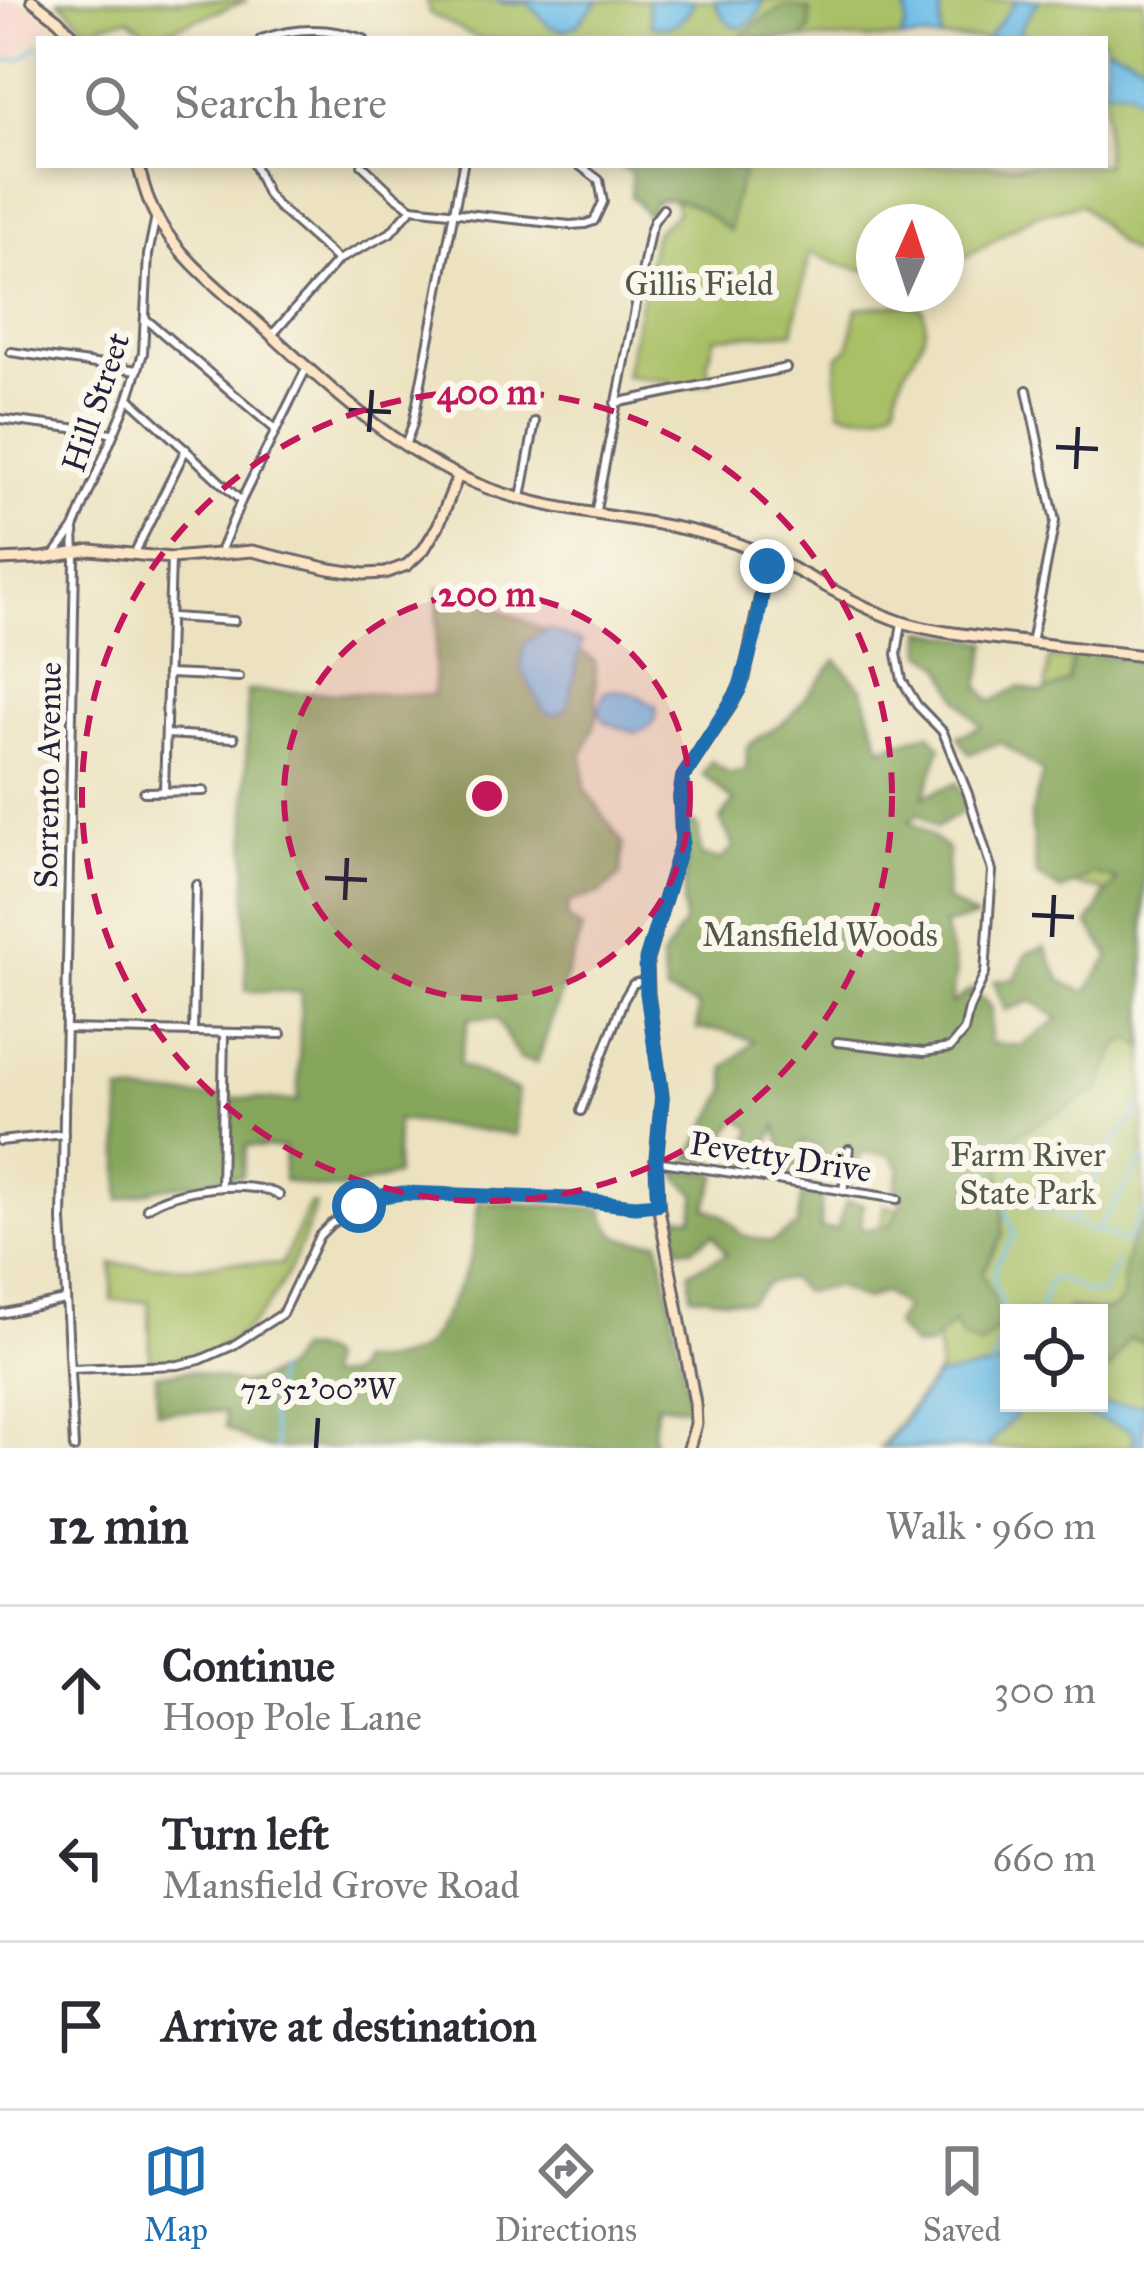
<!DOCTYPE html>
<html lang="en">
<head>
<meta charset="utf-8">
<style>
	body { margin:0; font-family:"IM FELL Great Primer",serif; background:#f7f7f7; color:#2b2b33 }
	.controls { position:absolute; right:36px; bottom:36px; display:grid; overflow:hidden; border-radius:0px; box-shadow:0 6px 18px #0003 }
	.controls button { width:108px; height:108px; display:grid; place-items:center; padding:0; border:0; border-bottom:3px solid #e1e1e2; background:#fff; color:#2b2b33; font:60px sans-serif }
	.compass { position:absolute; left:856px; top:204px; width:108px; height:108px; border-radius:50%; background:#fff; box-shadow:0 6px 18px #0003; rotate:3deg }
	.stop { position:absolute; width:36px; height:36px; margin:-27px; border:9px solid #1f6fb2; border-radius:50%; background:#fff }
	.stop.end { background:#1f6fb2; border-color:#fff; box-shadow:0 3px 12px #0008 }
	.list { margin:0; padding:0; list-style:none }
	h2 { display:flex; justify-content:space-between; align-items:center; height:156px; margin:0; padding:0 48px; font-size:51px }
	h2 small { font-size:39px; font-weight:400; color:#7c7c81 }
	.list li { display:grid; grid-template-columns:78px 1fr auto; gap:36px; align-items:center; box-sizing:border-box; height:168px; padding:0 48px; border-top:3px solid #e1e1e2 }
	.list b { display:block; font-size:45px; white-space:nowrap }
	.list p { margin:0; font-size:39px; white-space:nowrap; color:#7c7c81 }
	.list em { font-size:39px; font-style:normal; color:#7c7c81 }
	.icon { flex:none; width:66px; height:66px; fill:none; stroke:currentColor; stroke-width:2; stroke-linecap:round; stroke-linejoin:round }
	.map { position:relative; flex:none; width:1144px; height:1448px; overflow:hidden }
	.search { position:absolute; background:#fff; box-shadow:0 6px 18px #0003; left:36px; right:36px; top:36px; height:132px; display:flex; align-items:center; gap:30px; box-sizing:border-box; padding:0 42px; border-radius:0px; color:#7c7c81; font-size:45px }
	.sheet { height:660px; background:#fff }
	nav { display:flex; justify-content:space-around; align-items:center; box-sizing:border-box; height:168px; border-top:3px solid #e1e1e2; background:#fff; font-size:33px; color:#7c7c81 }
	nav a { display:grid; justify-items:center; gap:6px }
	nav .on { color:#1f6fb2 }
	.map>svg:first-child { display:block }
	.built { fill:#f7d1c7 }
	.green { fill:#a9c066; stroke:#667150; stroke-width:3; fill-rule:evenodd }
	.forest { fill:#86a65b; stroke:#54644b; stroke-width:3 }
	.water { fill:#6abce6; stroke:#466f90; stroke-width:3 }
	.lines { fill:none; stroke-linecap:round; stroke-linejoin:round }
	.stream { stroke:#6abce6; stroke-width:3 }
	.street-casing { stroke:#69656a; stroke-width:12 }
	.secondary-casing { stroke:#69656a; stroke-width:15 }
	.street { stroke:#fff; stroke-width:6 }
	.secondary { stroke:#fce5c4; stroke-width:9 }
	.route { stroke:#1f6fb2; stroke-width:15 }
	.ticks { fill:none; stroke:#22223b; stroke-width:4.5 }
	.ring { fill:none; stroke:#c2185b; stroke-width:6; stroke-dasharray:21 15 }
	.labels { text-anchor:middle; stroke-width:12; stroke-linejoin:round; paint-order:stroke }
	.park-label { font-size:33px; fill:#51594a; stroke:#fbf7ec }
	.street-label { font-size:33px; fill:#22223b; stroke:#fbf7ec }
	.ticks-label { font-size:30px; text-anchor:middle; fill:#22223b; stroke:#fbf7ec; stroke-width:12; stroke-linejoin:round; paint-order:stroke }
	.centre { fill:#c2185b; stroke:#fbf7ec; stroke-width:6 }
	.ring-label { font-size:36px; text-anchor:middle; font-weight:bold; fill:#c2185b; stroke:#fbf7ec; stroke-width:12; stroke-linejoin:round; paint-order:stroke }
</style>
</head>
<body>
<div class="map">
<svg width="1144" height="1448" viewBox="0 0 1144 1448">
	<rect width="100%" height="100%" fill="#fbf7ec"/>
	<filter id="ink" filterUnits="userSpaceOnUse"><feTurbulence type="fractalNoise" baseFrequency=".00833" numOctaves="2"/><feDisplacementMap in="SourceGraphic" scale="24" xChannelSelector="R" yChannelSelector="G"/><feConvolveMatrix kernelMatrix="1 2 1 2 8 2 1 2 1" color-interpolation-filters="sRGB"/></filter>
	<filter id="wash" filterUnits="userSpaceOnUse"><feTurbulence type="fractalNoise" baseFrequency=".004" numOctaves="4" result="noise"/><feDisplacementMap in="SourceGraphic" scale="48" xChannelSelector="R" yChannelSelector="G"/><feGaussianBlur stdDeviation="2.7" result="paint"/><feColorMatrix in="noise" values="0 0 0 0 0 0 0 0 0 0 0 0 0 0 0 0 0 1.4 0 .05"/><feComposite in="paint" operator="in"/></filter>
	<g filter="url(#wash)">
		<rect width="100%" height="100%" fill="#ece2c0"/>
		<polygon class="built" points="0,0 17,0 53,24 13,58 0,54"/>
		<g class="green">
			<polygon points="59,0 248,0 158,34 148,34 129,18 103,24 90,31"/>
			<path d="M427 0H1144V261L1120 245 1081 204 1035 215 966 257 946 262V222H874V272L837 264 810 252 793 332 715 337 707 365 711 382 670 390 669 381 625 376 655 232C661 223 673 221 677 211L674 200 652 165H1105V39H479L429 13Z"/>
			<path d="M906 304 922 308C935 337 908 358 899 384 897 391 897 398 896 404 880 417 859 417 840 410L836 377 838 357 849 347 857 308Z"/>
			<path d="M1049 658 1144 669V1424L1129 1448H879L939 1372 938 1346 933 1330 876 1256 884 1206 909 1211 907 1154 1014 1059 1112 987 1119 958 1094 921 1105 891 1063 883 1056 814 1039 749ZM1009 1313H1099V1403H1009Z"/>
			<path d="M310 1204 316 1205C286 1287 252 1364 150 1362L149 1301H112V1264L195 1267 228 1262 281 1265Z"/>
		</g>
		<g class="forest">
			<polygon points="786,6 810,10 810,29 802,39 739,39 755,24"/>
			<path d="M623 165H724L744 173 733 203 730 231C710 215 681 192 655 202L648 216 631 196 632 174 621 167Z"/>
			<path d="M439 588C495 605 547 628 595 661L597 718 583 755 585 788 623 844 621 875 601 893 568 903 567 918 582 929 537 1063 519 1059 497 1019 469 1018 459 1064 517 1091 516 1135 397 1120 396 1175C343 1190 337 1195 283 1180L285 1148 246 1146 242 1176 161 1188 120 1200V1093L298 1101 301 992 246 991 247 691 433 695Z"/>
			<polygon points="923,631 988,642 979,686 991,702 1019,687 1043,693 1068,681 1074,652 1144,662 1144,1048 1131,1039 1118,1046 1099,1090 1017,1135 1000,1165 1003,1198 1003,1235 982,1273 994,1298 1000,1326 980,1346 962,1337 954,1322 929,1347 913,1346 894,1325 905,1308 883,1292 864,1300 836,1287 803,1292 789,1279 770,1282 748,1302 691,1295 689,1272 726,1254 713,1234 692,1249 679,1248 670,1216 692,1218 697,1195 680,1180 676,1170 718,1174 706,1208 722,1214 742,1235 771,1242 797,1226 801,1196 821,1196 821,1229 837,1229 846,1201 863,1204 861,1230 891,1225 901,1205 895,1188 900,1169 891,1155 862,1152 850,1185 824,1180 821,1148 804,1142 798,1171 790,1178 776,1126 759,1167 743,1166 752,1128 738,1118 711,1160 689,1159 727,1090 725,1068 754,1041 723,1031 697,1029 698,1006 666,993 661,960 684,923 683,905 689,822 698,826 701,856 721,860 734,846 720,820 734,801 703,774 711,761 730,774 746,770 747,746 788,719 836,660 863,690 881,748 929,733 941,747 924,796 957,783 967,809 936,828 919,814 910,821 948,849 946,900 976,918 944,925 956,972 951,1004 972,989 991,1007 990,1043 1021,1046 1059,1019 1032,1001 1005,1010 994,981 1015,979 1027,953 1045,947 1061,981 1086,992 1110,956 1088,924 1117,880 1093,874 1061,891 1036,875 1031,816 1043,772 1001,742 969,754 958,736 981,727 959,700 941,664 923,653"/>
			<path d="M479 1202 603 1209C612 1244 627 1240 659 1241L690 1408 657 1404 653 1433 655 1448H268L255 1444 226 1428 225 1412 157 1411 156 1374 192 1371 241 1384 261 1379 285 1368 297 1350C309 1349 319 1350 328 1359L325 1377 344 1376 355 1370 356 1362C378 1361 402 1361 421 1349 434 1340 470 1267 473 1249 475 1233 475 1218 479 1202Z"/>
			<path d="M1144 1219V1342L1128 1339 1110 1369 1099 1375V1313H1064L1070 1307C1144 1323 1113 1287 1130 1245 1133 1236 1140 1228 1144 1219Z"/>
		</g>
		<g class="water">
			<polygon points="498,0 599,0 577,25 563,31 549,26 528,3 501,3"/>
			<path d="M647 0H694C688 20 672 31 651 25Z"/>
			<path d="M715 0H763C760 15 753 22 740 28 726 23 719 14 715 0Z"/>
			<polygon points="893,0 941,0 941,39 900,39 906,26 907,11"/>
			<polygon points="1017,0 1039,0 1023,23 1017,39 987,39"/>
			<polygon points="1105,45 1144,62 1144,103 1128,89 1105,88"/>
			<polygon points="547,629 582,642 567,707 563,712 552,715 543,710 521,668 524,644"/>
			<path d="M617 690 637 695 656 707C659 722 649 728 636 733L605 722 599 711 605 692Z"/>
			<polygon points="998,1366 1009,1369 1009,1403 1027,1403 986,1448 884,1448 936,1377"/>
			<path d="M1051 1403C1083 1403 1112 1406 1144 1404V1448H1131L1135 1439 1131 1430Z"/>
		</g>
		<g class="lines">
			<g class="stream">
				<polyline points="54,39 63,33"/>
				<polyline points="0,61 21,59 39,45"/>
				<polyline points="1009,1198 1021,1142"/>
				<polyline points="1074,1223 1092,1232 1096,1231 1144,1158"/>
				<polyline points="1096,1231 1128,1242 1142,1210"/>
				<path d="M1039 1313 1048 1284 1054 1278C1071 1281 1086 1297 1103 1293L1117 1262"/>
				<path d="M992 1367C996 1351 1004 1333 1005 1318 1005 1306 1000 1299 996 1289 988 1267 1004 1252 1015 1235L1007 1213 1009 1198 1016 1196C1024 1199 1030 1204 1038 1208 1052 1214 1055 1210 1067 1222H1072L1121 1133 1133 1121 1144 1101"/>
				<polyline points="275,1371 270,1416 276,1448"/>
			</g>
		</g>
	</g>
	<g filter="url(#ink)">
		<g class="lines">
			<defs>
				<g id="street">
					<path d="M261 39C295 27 330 27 364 39"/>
					<polyline points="254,165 267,194 277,206 338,260"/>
					<polyline points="362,165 395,196 412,208"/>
					<polyline points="147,320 276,430"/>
					<polyline points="272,335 338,260 390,233 412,208 570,225 585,224 594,221 603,202 599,180 579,165"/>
					<polyline points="11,352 138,370"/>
					<polyline points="1027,390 1055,521 1031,643"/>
					<polyline points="129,398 241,501"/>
					<polyline points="615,403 786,368"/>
					<polyline points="0,419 112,433"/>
					<polyline points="406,443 413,424 463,165"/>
					<polyline points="521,498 535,422"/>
					<polyline points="595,515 650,232 654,221 663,209"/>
					<polyline points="74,528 75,560 62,1220 74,1448"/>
					<polyline points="135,552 186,449"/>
					<polyline points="220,552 241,501 307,367"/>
					<polyline points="53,557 74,528 84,504 129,397 143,353 148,255 156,216"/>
					<polyline points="172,617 234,621"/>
					<polyline points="167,674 239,677"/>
					<polyline points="166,734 234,738"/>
					<polyline points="164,791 171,558"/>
					<polyline points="144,792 204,791"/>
					<polyline points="66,1029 281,1034"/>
					<polyline points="193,1032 196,885"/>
					<polyline points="837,1042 924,1052 950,1048 964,1031 969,1009 985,973 992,871 968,794 943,732 917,705 902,680 897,654 902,622"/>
					<polyline points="581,1111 623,1001 633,984 646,980"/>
					<polyline points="0,1141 64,1134"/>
					<polyline points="656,1161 898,1199"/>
					<polyline points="221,1187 224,1033"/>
					<polyline points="843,1191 849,1149"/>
					<path d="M147 1208C173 1188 250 1179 279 1195"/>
					<polyline points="0,1314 64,1300"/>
					<polyline points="70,1369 178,1365 200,1360 232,1346 282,1314 319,1236 331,1224 376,1197 403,1193 571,1199 635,1206 658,1204"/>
				</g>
				<g id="secondary">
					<polyline points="32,0 57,19 77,39"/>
					<path d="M138 165C143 182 147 201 156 216 179 258 221 290 256 321 329 387 396 454 490 489 568 517 651 516 729 541 790 560 841 601 902 622 930 631 961 634 991 638 1042 644 1093 650 1144 656"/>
					<polyline points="0,560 43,558 91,550 171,558 252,551 330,569 364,574 385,573 407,565 424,549 438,526 458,476"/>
					<polyline points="689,1448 696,1424 695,1403 658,1204 656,1161 662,1097 648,993 647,960 682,841 680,796 683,777 732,703 744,678 769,556"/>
				</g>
			</defs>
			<use href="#street" class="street-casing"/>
			<use href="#secondary" class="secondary-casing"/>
			<use href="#street" class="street"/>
			<use href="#secondary" class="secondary"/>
		</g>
	</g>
	<g class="lines" filter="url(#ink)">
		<polyline class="route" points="359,1206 376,1197 403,1193 572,1199 635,1206 658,1204 656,1161 662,1097 647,993 646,960 682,841 680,796 683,777 739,690 755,634 767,566"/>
	</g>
	<path class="ticks" d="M349 410 391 412M369 432 372 390M1056 447 1098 449M1076 469 1078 427M325 878 367 880M345 900 347 858M1032 915 1074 917M1052 937 1054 895M316 1448 318 1418"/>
	<circle cx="487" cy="796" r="203" fill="#c2185b" fill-opacity=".12"/>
	<g class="ring">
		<circle cx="487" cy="796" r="203"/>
		<circle cx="487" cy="796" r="405"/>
	</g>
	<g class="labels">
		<g class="park-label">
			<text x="699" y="295">Gillis Field</text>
			<text x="820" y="946">Mansfield Woods</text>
			<text x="1028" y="1166">Farm River<tspan x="1028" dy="38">State Park</tspan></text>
		</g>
		<g class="street-label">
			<text transform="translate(95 402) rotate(-71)" y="12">Hill Street</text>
			<text transform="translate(47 775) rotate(-89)" y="12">Sorrento Avenue</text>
			<text transform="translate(781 1156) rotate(9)" y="12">Pevetty Drive</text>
		</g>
	</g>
	<g class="ticks-label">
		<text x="318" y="1399">72°52'00"W</text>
	</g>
	<circle cx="487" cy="796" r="18" class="centre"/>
	<g class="ring-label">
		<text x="487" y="404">400 m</text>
		<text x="487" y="606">200 m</text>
	</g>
</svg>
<div class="controls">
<button><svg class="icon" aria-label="locate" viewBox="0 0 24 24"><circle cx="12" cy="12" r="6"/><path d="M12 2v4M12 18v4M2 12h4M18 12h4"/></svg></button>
</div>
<svg class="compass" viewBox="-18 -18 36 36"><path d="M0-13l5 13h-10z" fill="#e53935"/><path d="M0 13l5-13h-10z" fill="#7c7c81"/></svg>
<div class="stop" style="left:359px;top:1206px"></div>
<div class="stop end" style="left:767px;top:566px"></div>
<div class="search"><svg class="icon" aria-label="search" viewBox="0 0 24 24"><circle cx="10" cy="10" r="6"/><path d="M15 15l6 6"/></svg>Search here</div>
</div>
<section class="sheet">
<h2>12 min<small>Walk · 960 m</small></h2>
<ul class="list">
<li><svg class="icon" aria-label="ahead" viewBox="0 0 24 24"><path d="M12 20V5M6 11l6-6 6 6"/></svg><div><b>Continue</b><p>Hoop Pole Lane</p></div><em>300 m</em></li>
<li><svg class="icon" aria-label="left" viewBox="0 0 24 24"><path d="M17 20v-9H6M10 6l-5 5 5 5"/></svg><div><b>Turn left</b><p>Mansfield Grove Road</p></div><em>660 m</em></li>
<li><svg class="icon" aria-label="arrive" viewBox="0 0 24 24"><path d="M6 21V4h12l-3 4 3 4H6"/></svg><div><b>Arrive at destination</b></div></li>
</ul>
</section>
<nav>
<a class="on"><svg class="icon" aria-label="map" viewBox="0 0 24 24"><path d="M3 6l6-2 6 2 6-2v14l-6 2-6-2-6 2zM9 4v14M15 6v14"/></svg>Map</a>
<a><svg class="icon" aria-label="directions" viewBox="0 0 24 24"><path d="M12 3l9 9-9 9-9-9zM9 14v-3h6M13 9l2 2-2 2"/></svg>Directions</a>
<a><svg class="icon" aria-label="saved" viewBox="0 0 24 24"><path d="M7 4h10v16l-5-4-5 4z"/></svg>Saved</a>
</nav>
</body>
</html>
